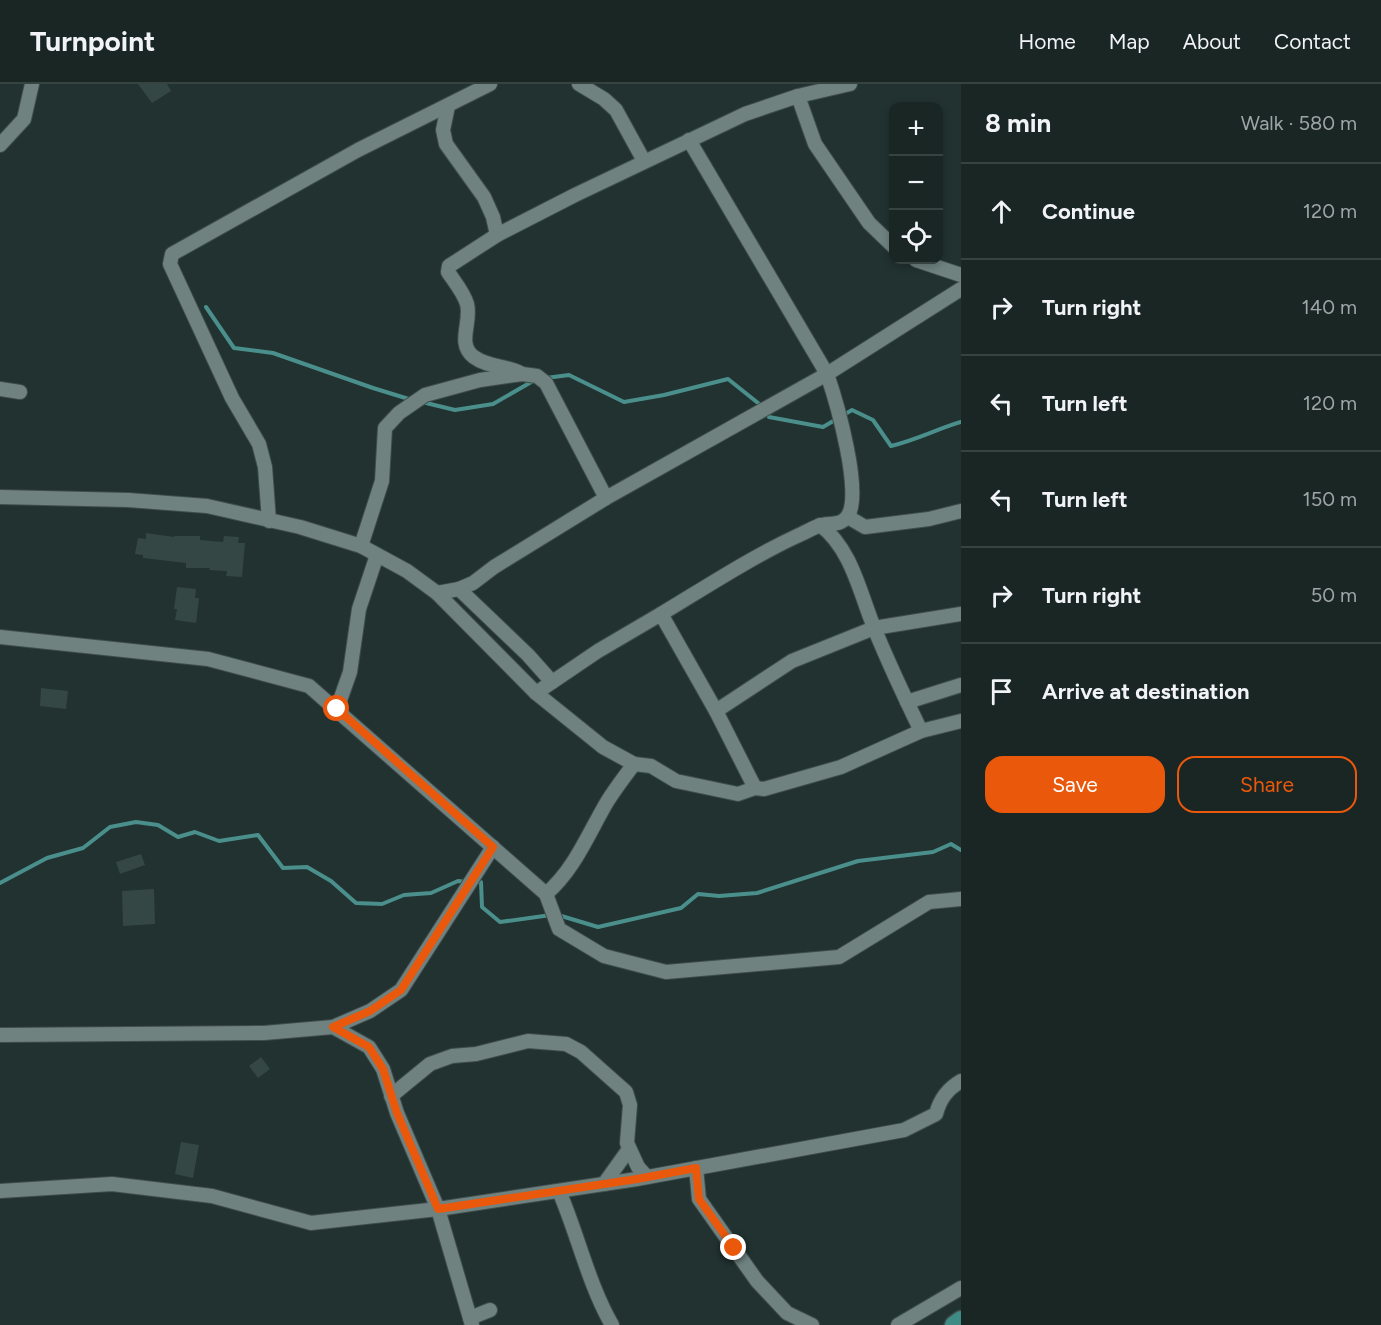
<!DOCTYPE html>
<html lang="en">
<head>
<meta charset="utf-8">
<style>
	body { margin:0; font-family:Figtree,sans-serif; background:#222e2c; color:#f1f3f6 }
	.controls { position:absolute; right:18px; top:18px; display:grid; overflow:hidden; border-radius:12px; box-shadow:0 3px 9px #0003 }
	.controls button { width:54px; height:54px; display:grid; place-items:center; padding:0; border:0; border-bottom:2px solid #374341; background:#192624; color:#f1f3f6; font:30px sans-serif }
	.stop { position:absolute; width:18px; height:18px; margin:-14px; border:4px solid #ea580c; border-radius:50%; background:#fff }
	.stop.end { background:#ea580c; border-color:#fff; box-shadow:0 2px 6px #0008 }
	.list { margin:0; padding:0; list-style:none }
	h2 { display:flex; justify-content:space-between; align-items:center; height:78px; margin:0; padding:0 24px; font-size:26px }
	h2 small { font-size:20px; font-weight:400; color:#9fa5a6 }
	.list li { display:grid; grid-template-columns:39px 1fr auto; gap:18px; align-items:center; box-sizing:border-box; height:96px; padding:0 24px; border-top:2px solid #374341 }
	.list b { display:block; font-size:22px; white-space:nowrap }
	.list em { font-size:20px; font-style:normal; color:#9fa5a6 }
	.actions { display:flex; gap:12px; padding:18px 24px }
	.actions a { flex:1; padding:14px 0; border:2px solid #ea580c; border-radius:18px; text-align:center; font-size:21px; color:#ea580c }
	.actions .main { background:#ea580c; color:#fff }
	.icon { flex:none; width:33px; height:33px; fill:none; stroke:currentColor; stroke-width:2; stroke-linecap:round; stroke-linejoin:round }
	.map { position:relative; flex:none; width:961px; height:1241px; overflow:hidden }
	header { display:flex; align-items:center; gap:36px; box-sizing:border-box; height:84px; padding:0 30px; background:#192624; border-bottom:2px solid #374341 }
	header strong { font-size:28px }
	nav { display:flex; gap:33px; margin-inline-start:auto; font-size:21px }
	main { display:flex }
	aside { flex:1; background:#192624 }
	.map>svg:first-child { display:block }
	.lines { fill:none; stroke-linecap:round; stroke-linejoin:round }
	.stream { stroke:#4a8f8b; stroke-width:4 }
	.building { fill:#354745 }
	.minor-casing { stroke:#3f4d4c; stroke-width:16 }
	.major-casing { stroke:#3f4d4c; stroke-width:21 }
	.minor { stroke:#6f8280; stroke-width:14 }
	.major { stroke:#3f8c87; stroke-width:18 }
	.route { stroke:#ea580c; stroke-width:8 }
</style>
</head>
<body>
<header>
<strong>Turnpoint</strong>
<nav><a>Home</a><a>Map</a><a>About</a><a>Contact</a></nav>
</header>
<main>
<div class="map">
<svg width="961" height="1241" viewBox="0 0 961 1241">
	<rect width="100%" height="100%" fill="#213230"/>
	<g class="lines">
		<g class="stream">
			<polyline points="206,223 234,264 273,269 373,304 412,316"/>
			<polyline points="546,294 569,291 624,318 664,311 728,295 763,323"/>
			<polyline points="422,318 455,326 493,320 533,297"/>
			<path d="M767 329 769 333 823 343 852 326 873 336 891 362C916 356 937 345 961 338"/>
			<polyline points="474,798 481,798 482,823 500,838 551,831"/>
			<polyline points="0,799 47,774 83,764 110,743 136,738 158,741 178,753 195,748 219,757 258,751 283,784 307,783 331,797 356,819 382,820 404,811 431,809 458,797 467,798"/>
			<polyline points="558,831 598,843 681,824 698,810 719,812 757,809 858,777 933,768 951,760 961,766"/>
		</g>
	</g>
	<g class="building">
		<polygon points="138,0 167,0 171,7 152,19"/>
		<polygon points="146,449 174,453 174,452 200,452 200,456 223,458 224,452 239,453 238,459 245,459 242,493 226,492 227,487 209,486 210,484 186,484 186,479 143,474 143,471 135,470 138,454 146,455"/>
		<polygon points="177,503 196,505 195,514 199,514 196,539 175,536 177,525 174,525"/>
		<polygon points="41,604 68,607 66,625 40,622"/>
		<polygon points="141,770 145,781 120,790 116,778"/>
		<polygon points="154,805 155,840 123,842 122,807"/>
		<polygon points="261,973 270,985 258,994 249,982"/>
		<polygon points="181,1058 199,1061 193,1094 175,1090"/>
	</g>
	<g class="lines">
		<defs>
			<g id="minor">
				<polyline points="579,0 604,15 616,26 644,77"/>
				<polyline points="798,12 815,60 869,139 894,163"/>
				<polyline points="448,22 443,46 446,60 484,113 493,133 497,151"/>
				<polyline points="0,61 24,35 32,0"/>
				<polyline points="916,176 961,191"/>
				<path d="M522 290C507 281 489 284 474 273 456 260 472 238 467 220 464 209 454 197 448 188L449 182 497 151 575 111 745 30 798 12 850 0"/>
				<polyline points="0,305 20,308"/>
				<polyline points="0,413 128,416 207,422 300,443 361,462 407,487 437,509 536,609 603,663 634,680 651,682 676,697 738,710 755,704 764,705 841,683 921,647 961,637"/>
				<polyline points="848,433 865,443 929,435 961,427"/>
				<polyline points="269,437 265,383 259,360 232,314 170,180 172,170 358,66 490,0"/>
				<path d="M820 441C852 465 860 510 875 546 889 580 905 614 921 647"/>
				<polyline points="361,462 382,397 385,344 399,329 425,311 480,296 522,290 537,292 546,299 606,414"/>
				<polyline points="459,505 528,571 552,598"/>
				<polyline points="437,509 459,505 473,499 494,483 606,414 827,290 689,56"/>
				<polyline points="0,553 208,575 309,602 546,810 559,845 604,872 666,888 839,873 929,818 961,815"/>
				<polyline points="536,609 598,567 661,530"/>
				<polyline points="907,618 961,601"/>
				<polyline points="337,625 350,588 359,525 377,471"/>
				<path d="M716 627 661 530C706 503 750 474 797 452 804 449 811 445 818 442 828 438 839 443 847 433 864 412 836 316 827 290L961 205"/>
				<polyline points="755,704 716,627 792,577 874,544 961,530"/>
				<path d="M546 810C575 785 588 750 607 718 615 705 625 692 634 680"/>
				<polyline points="333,943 369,963 383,985 397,1029 438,1125 472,1241"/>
				<polyline points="0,951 264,949 333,943 370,927 401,906 493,763"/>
				<polyline points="391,1012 430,980 452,972 476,970 528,957 566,960 581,968 626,1008 630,1021 627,1059 638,1083 647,1093"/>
				<polyline points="696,1084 699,1115 757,1197 787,1229 812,1241"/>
				<polyline points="604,1100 629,1065"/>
				<path d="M0 1107 112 1100 212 1112 311 1139 438 1125 637 1095 904 1046 936 1030C940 1015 947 1005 961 997"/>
				<path d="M559 1107C578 1151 588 1199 612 1241"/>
				<polyline points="470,1234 490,1226"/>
				<polyline points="898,1241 961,1204"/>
			</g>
			<polyline id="major" points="954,1241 961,1236"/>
		</defs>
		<use href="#minor" class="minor-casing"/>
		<use href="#major" class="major-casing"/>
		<use href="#minor" class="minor"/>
		<use href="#major" class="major"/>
	</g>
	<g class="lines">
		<polyline class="route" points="337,625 493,763 401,906 370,927 333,943 369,963 383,985 397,1029 438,1125 637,1095 696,1084 699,1115 734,1164"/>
	</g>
</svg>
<div class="controls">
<button>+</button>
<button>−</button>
<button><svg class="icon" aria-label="locate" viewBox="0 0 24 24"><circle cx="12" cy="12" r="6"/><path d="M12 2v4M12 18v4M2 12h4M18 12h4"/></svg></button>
</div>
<div class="stop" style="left:337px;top:625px"></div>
<div class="stop end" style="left:734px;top:1164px"></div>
</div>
<aside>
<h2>8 min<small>Walk · 580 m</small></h2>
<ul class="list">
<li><svg class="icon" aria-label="ahead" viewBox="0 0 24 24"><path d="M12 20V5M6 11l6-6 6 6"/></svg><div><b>Continue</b></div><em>120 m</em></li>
<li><svg class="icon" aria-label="right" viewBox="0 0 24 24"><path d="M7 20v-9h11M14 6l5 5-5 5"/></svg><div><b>Turn right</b></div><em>140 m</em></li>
<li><svg class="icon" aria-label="left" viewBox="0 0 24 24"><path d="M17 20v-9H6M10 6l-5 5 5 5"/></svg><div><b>Turn left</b></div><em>120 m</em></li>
<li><svg class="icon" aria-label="left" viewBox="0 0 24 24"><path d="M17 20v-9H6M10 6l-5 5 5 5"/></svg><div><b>Turn left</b></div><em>150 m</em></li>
<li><svg class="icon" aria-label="right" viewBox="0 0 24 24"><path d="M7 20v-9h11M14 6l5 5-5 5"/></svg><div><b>Turn right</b></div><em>50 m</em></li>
<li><svg class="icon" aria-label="arrive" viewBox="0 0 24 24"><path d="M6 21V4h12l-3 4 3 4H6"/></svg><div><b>Arrive at destination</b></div></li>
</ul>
<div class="actions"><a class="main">Save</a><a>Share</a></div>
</aside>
</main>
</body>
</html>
